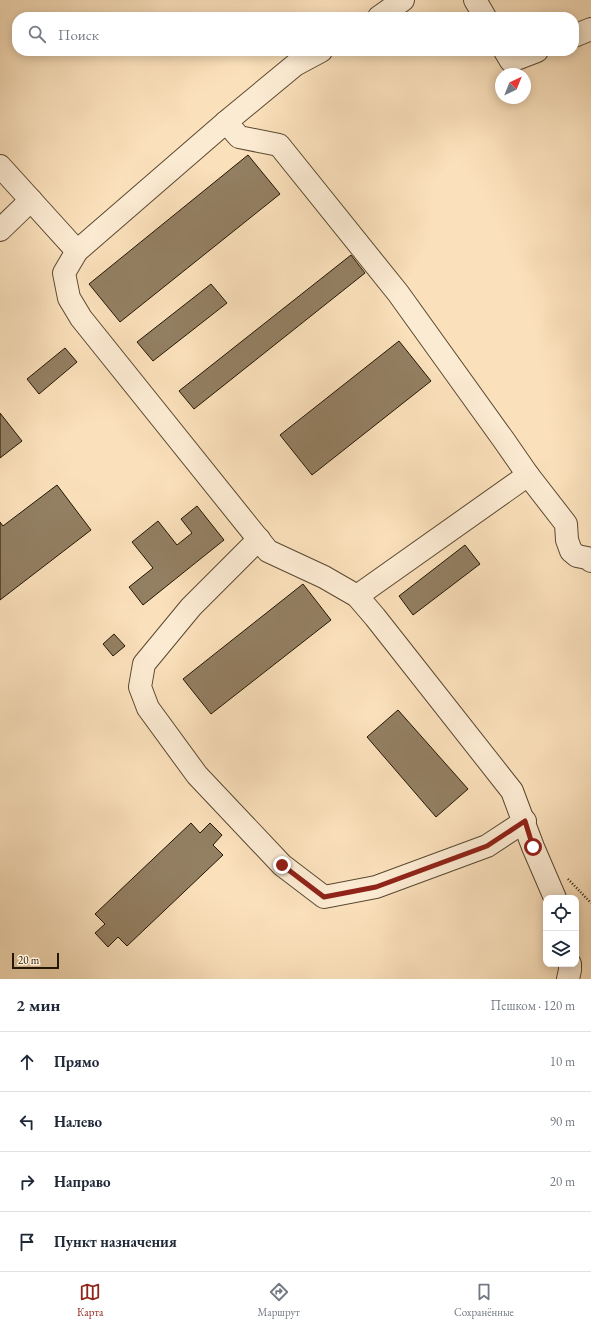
<!DOCTYPE html>
<html lang="ru">
<head>
<meta charset="utf-8">
<style>
	body { margin:0; font-family:"EB Garamond",serif; background:#f2f2f3; color:#1f2937 }
	.controls { position:absolute; right:12px; bottom:12px; display:grid; overflow:hidden; border-radius:8px; box-shadow:0 2px 10px #0003 }
	.controls button { width:36px; height:36px; display:grid; place-items:center; padding:0; border:0; border-bottom:1px solid #e0e1e3; background:#fff; color:#1f2937; font:20px sans-serif }
	.compass { position:absolute; left:495px; top:68px; width:36px; height:36px; border-radius:50%; background:#fff; box-shadow:0 2px 10px #0003; rotate:43deg }
	.scale { position:absolute; left:12px; bottom:10px; width:47px; box-sizing:border-box; padding-left:4px; border:2px solid #241601; border-top:0; font-size:11px; line-height:14px; white-space:nowrap; color:#241601; -webkit-text-stroke:3px #fcebd3; paint-order:stroke }
	.stop { position:absolute; width:12px; height:12px; margin:-9px; border:3px solid #8f2418; border-radius:50%; background:#fff }
	.stop.end { background:#8f2418; border-color:#fff; box-shadow:0 1px 4px #0008 }
	.list { margin:0; padding:0; list-style:none }
	h2 { display:flex; justify-content:space-between; align-items:center; height:52px; margin:0; padding:0 16px; font-size:17px }
	h2 small { font-size:13px; font-weight:400; color:#747a83 }
	.list li { display:grid; grid-template-columns:26px 1fr auto; gap:12px; align-items:center; box-sizing:border-box; height:60px; padding:0 16px; border-top:1px solid #e0e1e3 }
	.list b { display:block; font-size:15px; white-space:nowrap }
	.list em { font-size:13px; font-style:normal; color:#747a83 }
	.icon { flex:none; width:22px; height:22px; fill:none; stroke:currentColor; stroke-width:2; stroke-linecap:round; stroke-linejoin:round }
	.map { position:relative; flex:none; width:591px; height:979px; overflow:hidden }
	.search { position:absolute; background:#fff; box-shadow:0 2px 10px #0003; left:12px; right:12px; top:12px; height:44px; display:flex; align-items:center; gap:10px; box-sizing:border-box; padding:0 14px; border-radius:16px; color:#747a83; font-size:15px }
	.sheet { height:292px; background:#fff }
	nav { display:flex; justify-content:space-around; align-items:center; box-sizing:border-box; height:56px; border-top:1px solid #e0e1e3; background:#fff; font-size:11px; color:#747a83 }
	nav a { display:grid; justify-items:center; gap:2px }
	nav .on { color:#8f2418 }
	.map>svg:first-child { display:block }
	.building { fill:#937f62; stroke:#241601 }
	.lines { fill:none; stroke-linecap:round; stroke-linejoin:round }
	.minor-casing { stroke:#5a4830; stroke-width:24 }
	.path { stroke:#241601; stroke-width:2.5; stroke-dasharray:1 2; stroke-linecap:butt }
	.minor { stroke:#fcebd3; stroke-width:22 }
	.route { stroke:#8f2418; stroke-width:5 }
</style>
</head>
<body>
<div class="map">
<svg width="591" height="979" viewBox="0 0 591 979">
	<rect width="100%" height="100%" fill="#fae0bb"/>
	<filter id="stains"><feTurbulence type="fractalNoise" baseFrequency=".005" numOctaves="4"/><feColorMatrix values="0 0 0 0 .2 0 0 0 0 .09 0 0 0 0 .02 0 0 0 .5 -.17"/></filter>
	<radialGradient id="worn" r=".72"><stop offset=".6" stop-color="#630" stop-opacity="0"/><stop offset="1" stop-color="#630" stop-opacity=".3"/></radialGradient>
	<g class="building">
		<polygon points="248,155 280,194 120,322 89,284"/>
		<polygon points="351,255 365,273 194,409 179,391"/>
		<polygon points="211,284 227,303 153,361 137,342"/>
		<polygon points="399,341 431,381 312,475 280,435"/>
		<polygon points="65,348 77,362 39,394 27,379"/>
		<polygon points="0,413 22,441 0,458"/>
		<polygon points="57,485 91,530 0,600 0,522 3,526"/>
		<polygon points="197,506 224,540 143,605 129,587 153,568 132,542 158,521 177,545 192,533 181,519"/>
		<polygon points="465,545 480,564 413,615 399,596"/>
		<polygon points="303,584 331,620 211,714 183,679"/>
		<polygon points="114,634 125,646 113,656 103,644"/>
		<polygon points="398,710 468,789 436,817 367,737"/>
		<polygon points="191,823 200,833 210,823 222,835 213,845 223,855 127,946 118,937 108,947 95,933 105,924 95,914"/>
	</g>
	<g class="lines">
		<defs>
			<g id="minor">
				<polyline points="475,0 485,17"/>
				<polyline points="379,17 403,0"/>
				<polyline points="574,36 591,29"/>
				<polyline points="321,51 295,65 226,122 77,251 64,273 69,298 81,318 268,551 324,577 357,596 375,617 512,791 533,847 555,898"/>
				<polyline points="505,51 511,61 537,51"/>
				<polyline points="226,122 239,137 279,145 398,293 503,439 528,475 566,524 567,540 571,551 577,556 587,558 591,561"/>
				<polyline points="0,166 77,251"/>
				<polyline points="0,230 31,200"/>
				<polyline points="259,539 191,607 144,664 140,687 148,708 197,775 282,865 324,897 376,887 487,846 525,821"/>
				<polyline points="357,596 528,475"/>
				<polyline points="568,979 570,970 570,964"/>
			</g>
		</defs>
		<use href="#minor" class="minor-casing"/>
		<polyline class="path" points="568,879 591,903"/>
		<use href="#minor" class="minor"/>
	</g>
	<g class="lines">
		<polyline class="route" points="282,865 324,897 376,887 487,846 525,821 533,847"/>
	</g>
	<rect width="100%" height="100%" filter="url(#stains)"/>
	<rect width="100%" height="100%" fill="url(#worn)"/>
</svg>
<div class="controls">
<button><svg class="icon" aria-label="locate" viewBox="0 0 24 24"><circle cx="12" cy="12" r="6"/><path d="M12 2v4M12 18v4M2 12h4M18 12h4"/></svg></button>
<button><svg class="icon" aria-label="layers" viewBox="0 0 24 24"><path d="M12 4l9 5-9 5-9-5zM3 14l9 5 9-5"/></svg></button>
</div>
<svg class="compass" viewBox="-18 -18 36 36"><path d="M0-13l5 13h-10z" fill="#e53935"/><path d="M0 13l5-13h-10z" fill="#747a83"/></svg>
<div class="scale">20 m</div>
<div class="stop" style="left:533px;top:847px"></div>
<div class="stop end" style="left:282px;top:865px"></div>
<div class="search"><svg class="icon" aria-label="search" viewBox="0 0 24 24"><circle cx="10" cy="10" r="6"/><path d="M15 15l6 6"/></svg>Поиск</div>
</div>
<section class="sheet">
<h2>2 мин<small>Пешком · 120 m</small></h2>
<ul class="list">
<li><svg class="icon" aria-label="ahead" viewBox="0 0 24 24"><path d="M12 20V5M6 11l6-6 6 6"/></svg><div><b>Прямо</b></div><em>10 m</em></li>
<li><svg class="icon" aria-label="left" viewBox="0 0 24 24"><path d="M17 20v-9H6M10 6l-5 5 5 5"/></svg><div><b>Налево</b></div><em>90 m</em></li>
<li><svg class="icon" aria-label="right" viewBox="0 0 24 24"><path d="M7 20v-9h11M14 6l5 5-5 5"/></svg><div><b>Направо</b></div><em>20 m</em></li>
<li><svg class="icon" aria-label="arrive" viewBox="0 0 24 24"><path d="M6 21V4h12l-3 4 3 4H6"/></svg><div><b>Пункт назначения</b></div></li>
</ul>
</section>
<nav>
<a class="on"><svg class="icon" aria-label="map" viewBox="0 0 24 24"><path d="M3 6l6-2 6 2 6-2v14l-6 2-6-2-6 2zM9 4v14M15 6v14"/></svg>Карта</a>
<a><svg class="icon" aria-label="directions" viewBox="0 0 24 24"><path d="M12 3l9 9-9 9-9-9zM9 14v-3h6M13 9l2 2-2 2"/></svg>Маршрут</a>
<a><svg class="icon" aria-label="saved" viewBox="0 0 24 24"><path d="M7 4h10v16l-5-4-5 4z"/></svg>Сохранённые</a>
</nav>
</body>
</html>
